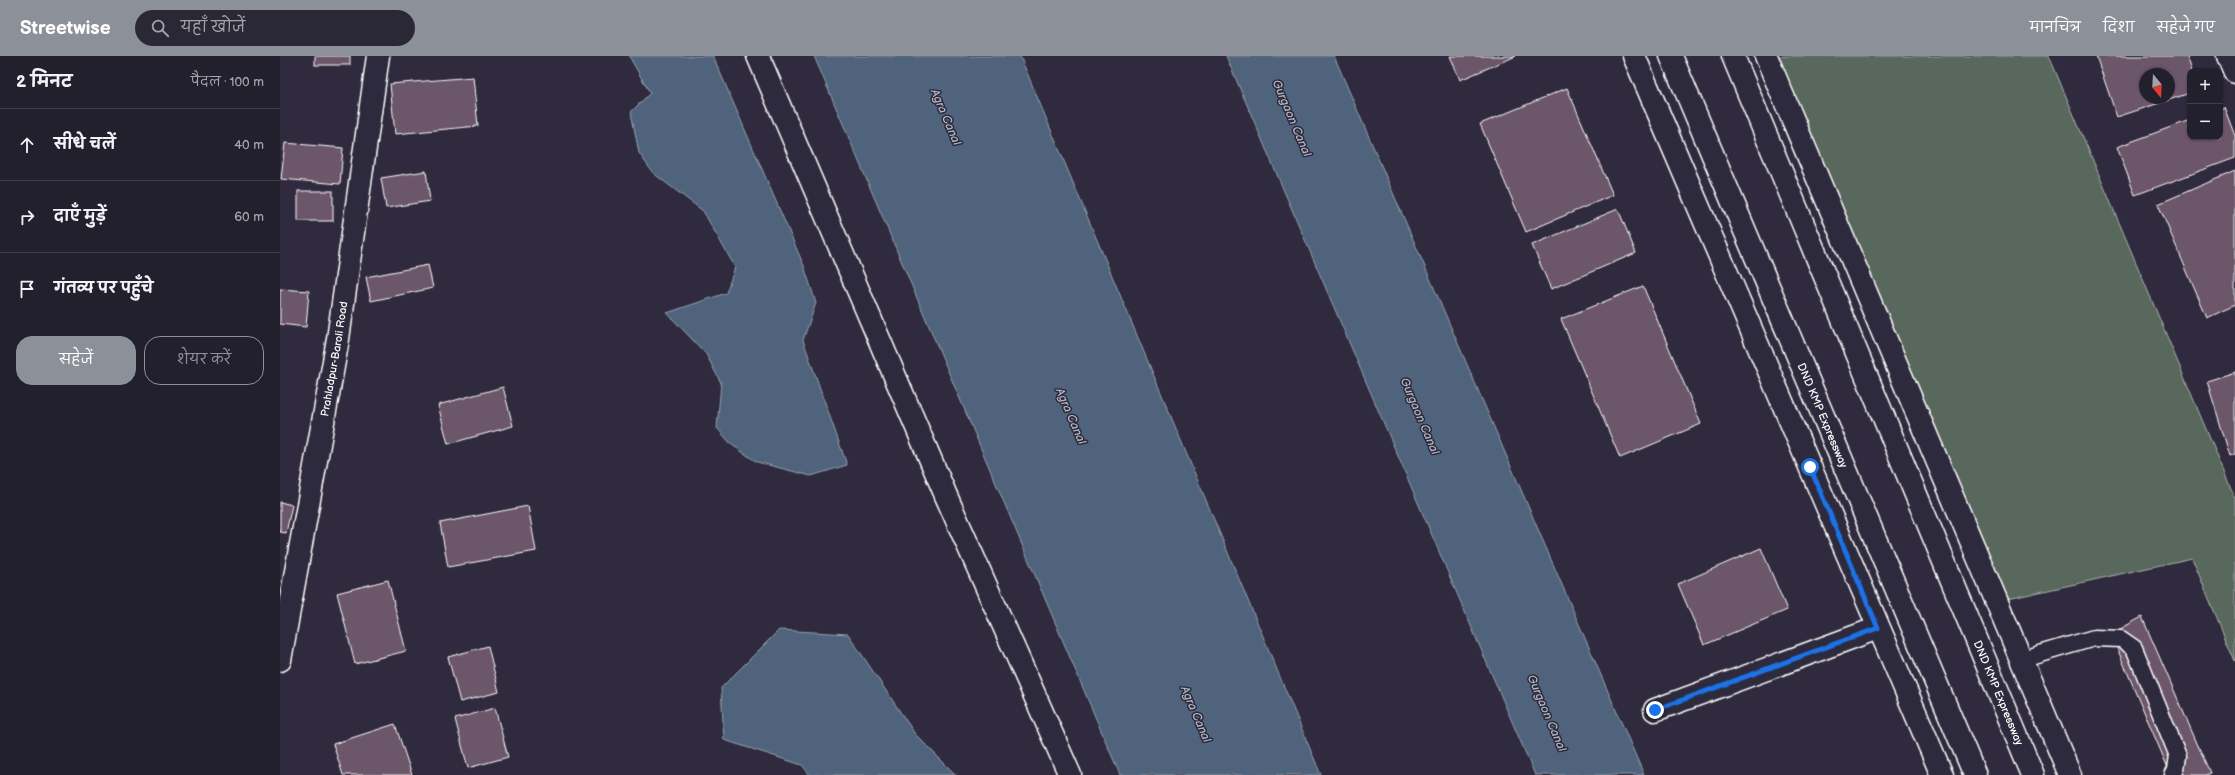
<!DOCTYPE html>
<html lang="hi">
<head>
<meta charset="utf-8">
<style>
	body { margin:0; font-family:"Balsamiq Sans","Playpen Sans Deva",sans-serif; background:#2b2836; color:#f1f3f6 }
	.controls { position:absolute; right:12px; top:12px; display:grid; overflow:hidden; border-radius:8px; box-shadow:0 1px 3px #0004 }
	.controls button { width:36px; height:36px; display:grid; place-items:center; padding:0; border:0; border-bottom:1px solid #403e4a; background:#23202e; color:#f1f3f6; font:20px sans-serif }
	.compass { position:absolute; left:1859px; top:12px; width:36px; height:36px; border-radius:50%; background:#23202e; box-shadow:0 1px 3px #0004; rotate:162deg }
	.stop { position:absolute; width:12px; height:12px; margin:-9px; border:3px solid #1a73e8; border-radius:50%; background:#fff }
	.stop.end { background:#1a73e8; border-color:#fff; box-shadow:0 1px 4px #0008 }
	.list { margin:0; padding:0; list-style:none }
	h2 { display:flex; justify-content:space-between; align-items:center; height:52px; margin:0; padding:0 16px; font-size:17px }
	h2 small { font-size:13px; font-weight:400; color:#a3a3aa }
	.list li { display:grid; grid-template-columns:26px 1fr auto; gap:12px; align-items:center; box-sizing:border-box; height:72px; padding:0 16px; border-top:1px solid #403e4a }
	.list b { display:block; font-size:15px; white-space:nowrap }
	.list em { font-size:13px; font-style:normal; color:#a3a3aa }
	.actions { display:flex; gap:8px; padding:12px 16px }
	.actions a { flex:1; padding:9px 0; border:1px solid #8c9099; border-radius:16px; text-align:center; font-size:14px; color:#8c9099 }
	.actions .main { background:#8c9099; color:#fff }
	.icon { flex:none; width:22px; height:22px; fill:none; stroke:currentColor; stroke-width:2; stroke-linecap:round; stroke-linejoin:round }
	.map { position:relative; flex:none; width:1955px; height:719px; overflow:hidden }
	header { display:flex; align-items:center; gap:24px; box-sizing:border-box; height:56px; padding:0 20px; background:#8c9099; color:#fff }
	header strong { font-size:19px }
	nav { display:flex; gap:22px; margin-inline-start:auto; font-size:14px }
	.search { width:280px; height:36px; background:#2b2836; display:flex; align-items:center; gap:10px; box-sizing:border-box; padding:0 14px; border-radius:22px; color:#a3a3aa; font-size:15px }
	main { display:flex }
	aside { flex:1; background:#23202e }
	.map>svg:first-child { display:block }
	.green { fill:#59675d; stroke:#acb3ae }
	.water { fill:#50647b; stroke:#96a2b0 }
	.building { fill:#6c566a; stroke:#fff; fill-rule:evenodd }
	.lines { fill:none; stroke-linecap:round; stroke-linejoin:round }
	.lane-casing { stroke:#fff; stroke-width:19 }
	.street-casing { stroke:#fff; stroke-width:25 }
	.secondary-casing { stroke:#fff; stroke-width:25 }
	.highway-casing { stroke:#fff; stroke-width:25 }
	.lane { stroke:#2f2a3d; stroke-width:16 }
	.street { stroke:#2f2a3d; stroke-width:22 }
	.secondary { stroke:#2f2a3d; stroke-width:22 }
	.highway { stroke:#2f2a3d; stroke-width:22 }
	.route { stroke:#1a73e8; stroke-width:5 }
	.labels { text-anchor:middle; stroke-width:3; stroke-linejoin:round; paint-order:stroke }
	.street-label { font-size:11px; fill:#fff; stroke:#2f2a3d }
	.water-label { font-size:12px; font-style:italic; fill:#b0b9c4; stroke:#2f2a3d }
</style>
</head>
<body>
<header>
<strong>Streetwise</strong>
<div class="search"><svg class="icon" aria-label="search" viewBox="0 0 24 24"><circle cx="10" cy="10" r="6"/><path d="M15 15l6 6"/></svg>यहाँ खोजें</div>
<nav><a>मानचित्र</a><a>दिशा</a><a>सहेजे गए</a></nav>
</header>
<main>
<aside>
<h2>2 मिनट<small>पैदल · 100 m</small></h2>
<ul class="list">
<li><svg class="icon" aria-label="ahead" viewBox="0 0 24 24"><path d="M12 20V5M6 11l6-6 6 6"/></svg><div><b>सीधे चलें</b></div><em>40 m</em></li>
<li><svg class="icon" aria-label="right" viewBox="0 0 24 24"><path d="M7 20v-9h11M14 6l5 5-5 5"/></svg><div><b>दाएँ मुड़ें</b></div><em>60 m</em></li>
<li><svg class="icon" aria-label="arrive" viewBox="0 0 24 24"><path d="M6 21V4h12l-3 4 3 4H6"/></svg><div><b>गंतव्य पर पहुँचे</b></div></li>
</ul>
<div class="actions"><a class="main">सहेजें</a><a>शेयर करें</a></div>
</aside>
<div class="map">
<svg width="1955" height="719" viewBox="0 0 1955 719">
	<rect width="100%" height="100%" fill="#2f2a3d"/>
	<filter id="ink" filterUnits="userSpaceOnUse"><feTurbulence type="fractalNoise" baseFrequency=".025" numOctaves="2"/><feDisplacementMap in="SourceGraphic" scale="8" xChannelSelector="R" yChannelSelector="G"/><feConvolveMatrix kernelMatrix="1 2 1 2 8 2 1 2 1" color-interpolation-filters="sRGB"/></filter>
	<g filter="url(#ink)">
		<polygon class="green" points="1498,0 1769,0 1955,442 1955,605 1912,502 1728,543"/>
		<g class="water">
			<polygon points="349,0 433,0 524,210 536,247 523,284 567,409 531,420 477,406 452,389 437,372 441,327 426,298 387,257 446,237 455,211 423,155 373,117 359,97 351,56 370,37"/>
			<polygon points="534,0 740,0 1041,719 840,719"/>
			<polygon points="946,0 1054,0 1364,719 1255,719"/>
			<polygon points="499,574 568,578 635,678 676,719 530,719 522,709 444,684 441,632"/>
		</g>
		<g class="building">
			<rect x="35" y="0" width="35" height="9"/>
			<polygon points="1170,0 1236,0 1180,24"/>
			<path d="M1816 0H1907L1912 15H1910V37L1837 61ZM1865 18H1889V42H1865Z"/>
			<polygon points="193,21 198,70 115,78 110,28"/>
			<polygon points="1287,32 1333,139 1246,176 1200,68"/>
			<polygon points="1944,51 1955,80 1955,102 1855,139 1837,91 1910,64 1910,81 1940,81 1940,53"/>
			<polygon points="5,87 63,92 60,128 1,123"/>
			<polygon points="146,115 150,145 106,152 101,122"/>
			<polygon points="1955,115 1955,249 1927,262 1878,148"/>
			<rect x="18" y="135" width="35" height="30"/>
			<polygon points="1338,153 1356,197 1271,233 1252,189"/>
			<polygon points="148,209 153,232 91,245 86,221"/>
			<polygon points="1363,230 1421,368 1340,402 1281,263"/>
			<polygon points="0,233 29,235 26,271 0,268"/>
			<polygon points="1955,316 1955,398 1950,400 1927,325"/>
			<polygon points="223,331 233,370 168,388 158,349"/>
			<polygon points="0,446 12,449 6,477 0,476"/>
			<polygon points="248,450 256,495 168,511 160,467"/>
			<polygon points="1481,492 1507,554 1424,589 1398,528"/>
			<polygon points="108,524 126,595 75,608 57,537"/>
			<polygon points="1862,561 1930,717 1925,719 1891,719 1831,578"/>
			<polygon points="208,590 219,636 180,646 168,601"/>
			<polygon points="215,652 228,701 188,712 175,663"/>
			<polygon points="115,668 132,719 63,719 53,688"/>
		</g>
		<g class="lines">
			<defs>
				<polyline id="lane" points="1740,604 1814,582 1841,583 1854,592 1898,700 1896,713 1893,719"/>
				<g id="street">
					<polyline points="1948,0 1955,16"/>
					<path id="s1" d="M0 604 58 283 98 0"/>
					<polyline points="1375,654 1598,572"/>
				</g>
				<g id="secondary">
					<polyline points="478,0 667,442 790,719"/>
					<polyline points="1354,0 1662,719"/>
					<polyline points="1486,0 1790,719"/>
				</g>
				<g id="highway">
					<path id="s2" d="M1391 0 1695 719"/>
					<path id="s3" d="M1453 0 1753 719"/>
				</g>
			</defs>
			<use href="#lane" class="lane-casing"/>
			<use href="#street" class="street-casing"/>
			<use href="#secondary" class="secondary-casing"/>
			<use href="#highway" class="highway-casing"/>
			<use href="#lane" class="lane"/>
			<use href="#street" class="street"/>
			<use href="#secondary" class="secondary"/>
			<use href="#highway" class="highway"/>
		</g>
	</g>
	<g class="lines" filter="url(#ink)">
		<polyline class="route" points="1375,654 1598,572 1530,411"/>
	</g>
	<g class="labels">
		<g class="street-label">
			<text dy="4" stroke="none"><textPath href="#s1" startOffset="306">Prahladpur-Baroli Road</textPath></text>
			<text dy="4" stroke="none"><textPath href="#s2" startOffset="390">DND KMP Expressway</textPath></text>
			<text dy="4" stroke="none"><textPath href="#s3" startOffset="690">DND KMP Expressway</textPath></text>
		</g>
		<g class="water-label">
			<text transform="translate(666 61) rotate(67)" y="4">Agra Canal</text>
			<text transform="translate(1012 62) rotate(67)" y="4">Gurgaon Canal</text>
			<text transform="translate(791 360) rotate(67)" y="4">Agra Canal</text>
			<text transform="translate(1140 360) rotate(67)" y="4">Gurgaon Canal</text>
			<text transform="translate(1267 657) rotate(67)" y="4">Gurgaon Canal</text>
			<text transform="translate(916 658) rotate(67)" y="4">Agra Canal</text>
		</g>
	</g>
</svg>
<div class="controls">
<button>+</button>
<button>−</button>
</div>
<svg class="compass" viewBox="-18 -18 36 36"><path d="M0-13l5 13h-10z" fill="#e53935"/><path d="M0 13l5-13h-10z" fill="#a3a3aa"/></svg>
<div class="stop" style="left:1530px;top:411px"></div>
<div class="stop end" style="left:1375px;top:654px"></div>
</div>
</main>
</body>
</html>
